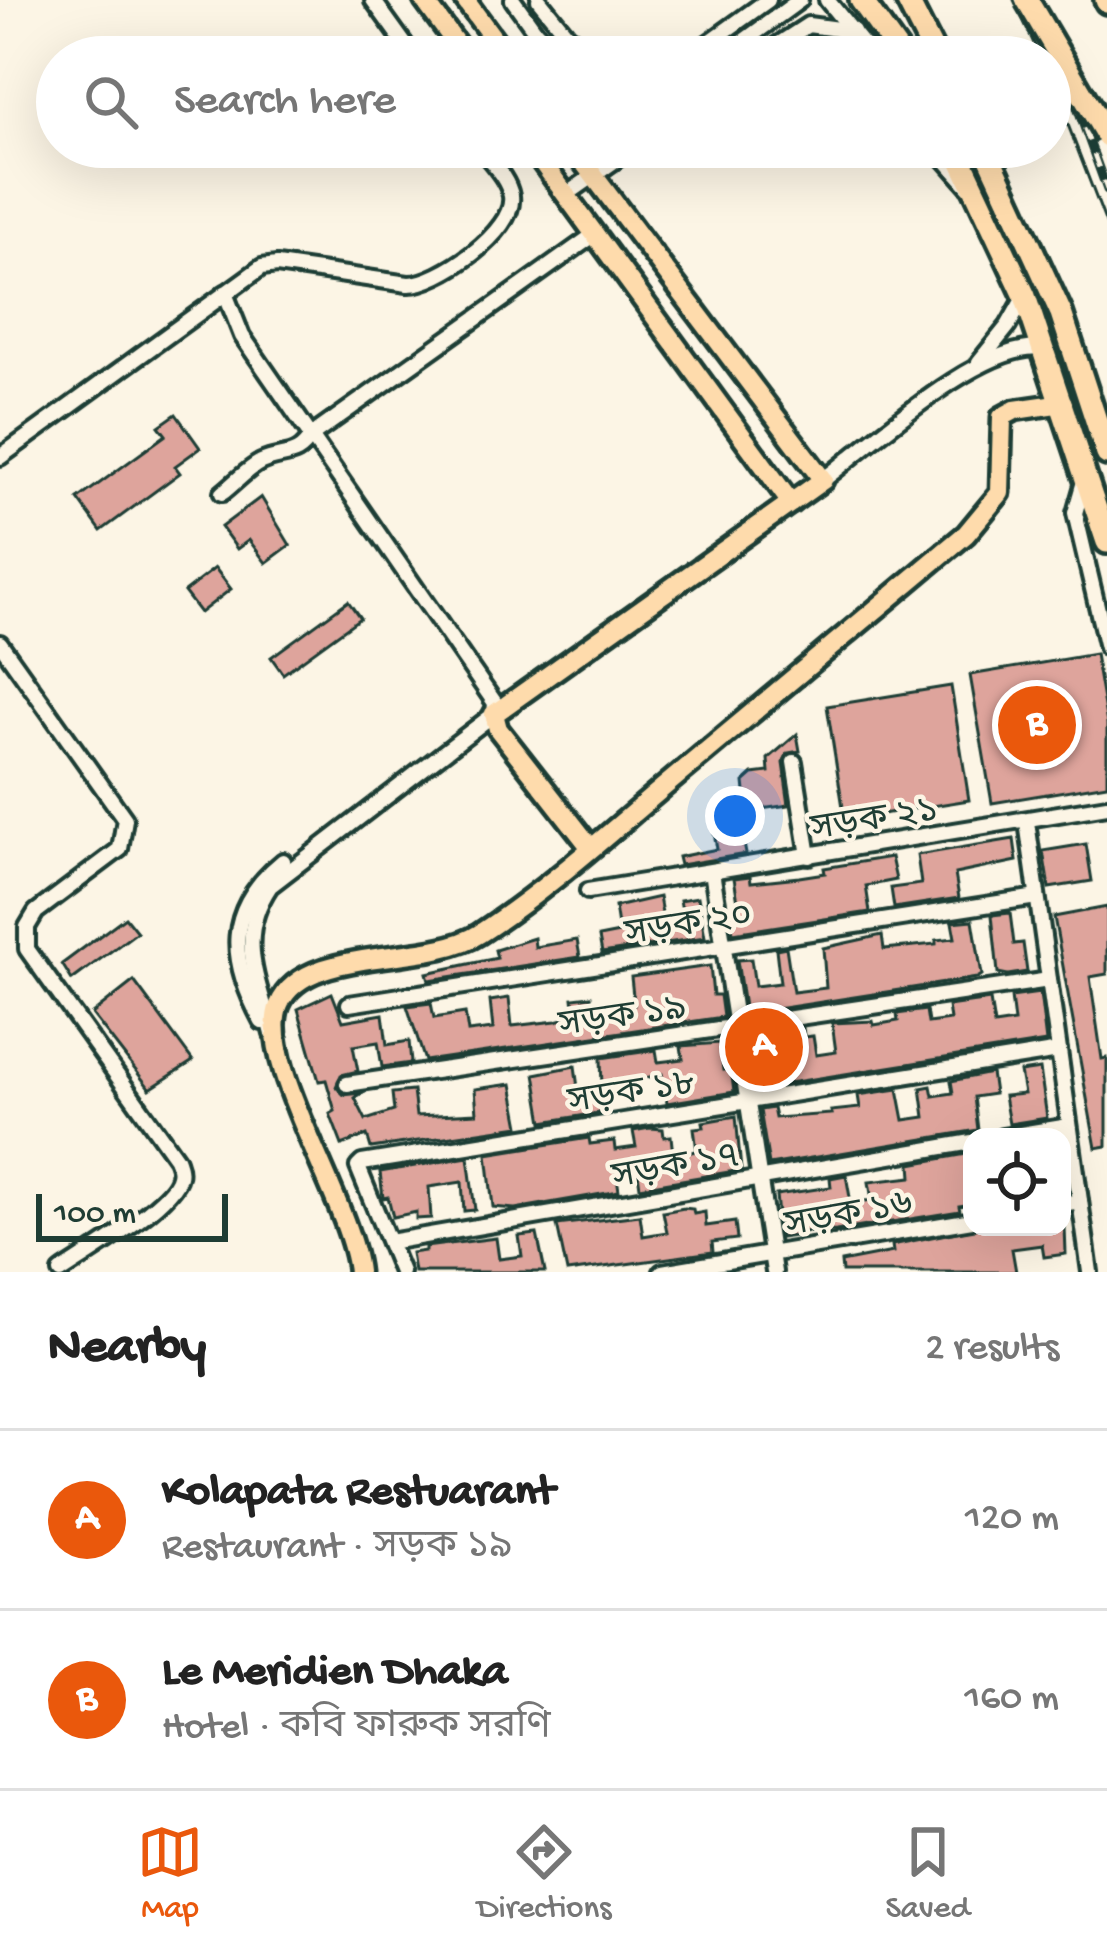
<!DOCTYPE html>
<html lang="en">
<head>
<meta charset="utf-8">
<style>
	body { margin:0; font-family:"Gochi Hand","Noto Sans Bengali",sans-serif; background:#f6f6f6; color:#222 }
	.controls { position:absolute; right:36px; bottom:36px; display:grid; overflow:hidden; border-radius:24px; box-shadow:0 12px 48px #0002 }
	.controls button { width:108px; height:108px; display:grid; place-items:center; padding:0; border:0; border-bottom:3px solid #e0e0e0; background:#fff; color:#222; font:60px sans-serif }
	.scale { position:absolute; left:36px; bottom:30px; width:192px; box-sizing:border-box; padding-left:12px; border:6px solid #1f3d34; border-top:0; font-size:33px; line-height:42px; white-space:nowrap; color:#1f3d34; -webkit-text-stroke:9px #fcf5e5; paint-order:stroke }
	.you { position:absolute; left:735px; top:816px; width:42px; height:42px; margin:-30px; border:9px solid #fff; border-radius:50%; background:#1a73e8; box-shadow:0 0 0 18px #1a73e833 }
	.badge { display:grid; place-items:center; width:78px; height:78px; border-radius:50%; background:#ea580c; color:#fff; font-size:39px; font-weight:700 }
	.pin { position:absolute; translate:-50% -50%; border:6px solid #fff; box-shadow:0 3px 12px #0006 }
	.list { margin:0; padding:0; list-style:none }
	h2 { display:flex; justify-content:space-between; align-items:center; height:156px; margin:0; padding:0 48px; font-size:51px }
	h2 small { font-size:39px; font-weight:400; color:#767676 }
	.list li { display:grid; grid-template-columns:78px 1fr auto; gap:36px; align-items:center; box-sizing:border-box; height:180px; padding:0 48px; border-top:3px solid #e0e0e0 }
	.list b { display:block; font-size:45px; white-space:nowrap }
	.list p { margin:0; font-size:39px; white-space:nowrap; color:#767676 }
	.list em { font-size:39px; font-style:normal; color:#767676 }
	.icon { flex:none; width:66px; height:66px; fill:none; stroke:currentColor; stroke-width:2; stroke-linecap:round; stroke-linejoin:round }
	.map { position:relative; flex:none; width:1107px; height:1272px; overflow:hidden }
	.search { position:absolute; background:#fff; box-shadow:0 12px 48px #0002; left:36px; right:36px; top:36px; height:132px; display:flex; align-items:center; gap:30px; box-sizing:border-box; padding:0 42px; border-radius:66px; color:#767676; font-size:45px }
	.sheet { height:516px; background:#fff }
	nav { display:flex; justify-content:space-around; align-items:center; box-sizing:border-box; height:168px; border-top:3px solid #e0e0e0; background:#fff; font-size:33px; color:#767676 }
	nav a { display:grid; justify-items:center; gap:6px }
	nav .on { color:#ea580c }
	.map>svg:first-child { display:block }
	.building { fill:#dea49c; stroke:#1f3d34; stroke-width:3 }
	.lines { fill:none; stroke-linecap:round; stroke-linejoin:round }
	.minor-casing { stroke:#1f3d34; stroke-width:22 }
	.major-casing { stroke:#1f3d34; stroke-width:27 }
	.highway-casing { stroke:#1f3d34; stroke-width:30 }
	.minor { stroke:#fcf5e5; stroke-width:14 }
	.major { stroke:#fedbac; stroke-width:18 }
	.highway { stroke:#fedbac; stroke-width:21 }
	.tram { stroke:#1f3d34; stroke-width:3 }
	.rail-casing { stroke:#1f3d34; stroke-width:9 }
	.rail { stroke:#fcf5e5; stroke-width:4.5; stroke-dasharray:14; stroke-linecap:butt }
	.highway-bridge-casing { stroke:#1f3d34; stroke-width:30; stroke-linecap:butt }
	.highway-bridge { stroke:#fedbac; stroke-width:21 }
	.labels { text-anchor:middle; stroke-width:9; stroke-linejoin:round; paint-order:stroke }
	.street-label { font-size:36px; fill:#1f3d34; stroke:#fcf5e5 }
</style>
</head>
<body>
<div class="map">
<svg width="1107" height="1272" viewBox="0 0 1107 1272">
	<rect width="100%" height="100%" fill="#fcf5e5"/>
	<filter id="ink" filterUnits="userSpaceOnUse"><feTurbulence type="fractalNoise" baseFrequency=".00833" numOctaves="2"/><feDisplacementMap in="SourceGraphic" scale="24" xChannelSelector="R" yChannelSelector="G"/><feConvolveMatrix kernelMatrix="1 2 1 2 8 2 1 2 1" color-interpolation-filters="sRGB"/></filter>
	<g filter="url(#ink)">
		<g class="building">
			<polygon points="176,414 200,448 175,466 180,473 101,531 78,499 166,435 159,426"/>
			<polygon points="261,497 290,545 266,563 249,540 237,549 221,527"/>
			<polygon points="215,568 231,589 200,613 184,592"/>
			<polygon points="348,601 360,618 283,674 271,657"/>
			<polygon points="1095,654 1107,724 1107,784 992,803 970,675"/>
			<polygon points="951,686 969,800 845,820 827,706"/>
			<polygon points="797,734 800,751 788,753 783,763 789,805 747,811 744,782 753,774 769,772 768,759"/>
			<polygon points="739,817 746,854 680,865 678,857 717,849 712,822"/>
			<polygon points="1014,839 1017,861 955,874 959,898 894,908 891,888 921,884 917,855"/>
			<polygon points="1086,844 1092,881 1049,888 1043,851"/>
			<polygon points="891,857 896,880 866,886 870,912 733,933 730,915 740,913 734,878 750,876 751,882 799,877 825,873 824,868"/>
			<polygon points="659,897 664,925 684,921 680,900 698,897 705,937 602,953 599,937 619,933 615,907"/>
			<polygon points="1107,907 1107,974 1090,977 1102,1059 1107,1058 1107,1146 1096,1148 1054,917"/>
			<polygon points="1010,913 1014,944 1023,943 1027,972 1008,975 998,973 992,915"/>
			<polygon points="125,917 137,932 72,980 62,964"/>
			<polygon points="973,920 982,975 977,978 745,1014 737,960 751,959 755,986 780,983 776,949 786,947 793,992 826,988 823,948 882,935 884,949 936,944 936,940 955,938 952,922"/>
			<polygon points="534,938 535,947 577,940 580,957 429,980 427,973 497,958 495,950"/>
			<polygon points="710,966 713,995 720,995 723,1017 425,1061 407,1006 431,1003 434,1018 465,1013 468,1032 493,1029 490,1001 509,998 512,1026 556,1021 575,1016 573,998 591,996 593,1012 634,1005 631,977"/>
			<polygon points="134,981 193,1061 150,1089 92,1014"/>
			<polygon points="332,993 343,1021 383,1014 387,1045 409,1041 411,1063 382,1067 378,1042 353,1046 358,1071 341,1075 336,1087 344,1095 362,1093 355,1098 366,1120 394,1111 392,1093 413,1091 416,1116 477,1113 475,1089 512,1084 520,1126 371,1148 367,1135 342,1145 330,1114 335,1111 326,1080 319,1081 298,1009"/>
			<polygon points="1040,993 1046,1042 757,1088 751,1049 792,1043 791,1030 803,1028 804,1037 813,1036 816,1055 836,1052 832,1023 873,1021 874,1025 898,1021 897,1014 926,1010 928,1023 950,1020 948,1006 990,1000 994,1025 1014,1022 1011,997"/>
			<polygon points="720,1043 723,1070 731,1069 734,1092 667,1103 662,1074 602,1088 601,1058 656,1050 658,1062 683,1059 681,1046"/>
			<polygon points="575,1066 578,1088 600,1084 605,1112 543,1122 535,1074"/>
			<polygon points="1040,1069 1047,1118 1009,1124 1004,1096 1024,1094 1020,1072"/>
			<polygon points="991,1073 994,1094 974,1097 978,1130 769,1165 760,1110 773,1108 775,1118 832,1114 831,1111 860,1108 858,1095 898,1089 904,1120 925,1117 921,1088 931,1086 933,1096 953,1093 951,1081"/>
			<polygon points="736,1116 741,1170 640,1187 636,1159 615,1162 619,1191 515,1209 493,1207 487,1154 589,1138 590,1144 614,1141 615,1150 636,1147 633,1131 650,1128 663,1129 664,1137 671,1136 673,1155 697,1151 694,1128 704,1127 703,1122"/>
			<polygon points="972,1153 972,1204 959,1206 960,1211 836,1231 795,1232 795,1236 780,1238 776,1195 831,1187 830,1178 846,1175 851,1203 872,1200 869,1182 912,1177 911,1164"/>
			<polygon points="468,1157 475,1210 464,1211 462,1182 429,1187 431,1218 416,1219 416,1212 393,1217 388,1197 383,1198 380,1172"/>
			<polygon points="684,1208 693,1209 694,1214 705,1212 706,1226 735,1222 737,1239 712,1242 713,1252 567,1272 557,1225 640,1215 643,1236 667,1232 663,1212"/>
			<polygon points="981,1227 1065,1227 1066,1254 1044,1257 1042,1245 1012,1249 1016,1272 842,1272 841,1262 893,1252 892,1245"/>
			<polygon points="537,1234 545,1272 414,1272 411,1253 425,1251 425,1247 496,1238 499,1259 522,1256 519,1236"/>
		</g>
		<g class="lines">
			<defs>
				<g id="minor">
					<polyline points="373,0 414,57"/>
					<polyline points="513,0 536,32 561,57"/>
					<polyline points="539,0 568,36 601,57"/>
					<polyline points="827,0 873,57"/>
					<polyline points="682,57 700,49 768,0"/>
					<polyline points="722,57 800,0"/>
					<polyline points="759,57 808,25 853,31"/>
					<polyline points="934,147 969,187"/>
					<polyline points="566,195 634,147"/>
					<path d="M225 293 242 336 495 703 494 714 270 886C235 938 258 979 272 1034"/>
					<polyline points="979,362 1008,326 1025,296"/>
					<path d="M0 457 262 267 277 265 408 284C438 285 516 231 511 196 508 178 490 161 480 147"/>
					<polyline points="1085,478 1075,513 1107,648"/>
					<path d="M823 480C873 442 984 339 1045 349"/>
					<path d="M222 493C234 484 247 469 261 462 282 452 298 460 311 436L595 234"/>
					<path d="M0 643 125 819 120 849 36 912 27 927V949L176 1158C178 1164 181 1168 179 1176 174 1203 86 1255 61 1272"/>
					<polyline points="794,762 809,856"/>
					<polyline points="1027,822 1090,1272"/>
					<polyline points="712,871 774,1272"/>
					<polyline points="588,891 1107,806"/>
					<polyline points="349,1004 1037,897"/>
					<path d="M262 1022C228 959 224 909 283 861"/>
					<polyline points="347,1084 1049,980"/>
					<polyline points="1002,1137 1069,1126"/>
					<polyline points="1062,1204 1080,1201"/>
					<polyline points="389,1242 972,1142"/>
					<polyline points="401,1272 358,1167 362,1163 1059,1051"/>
					<polyline points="662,1272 972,1220"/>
				</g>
				<g id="major">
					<polyline points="424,0 466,57"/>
					<polyline points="465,0 507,57"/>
					<polyline points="531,147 791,503"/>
					<polyline points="572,147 823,480 494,714 498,729 591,848"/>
					<path d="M358 1272C351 1202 256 1061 279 1005 304 944 428 967 479 934 547 890 610 832 672 780 770 698 868 616 966 534L1000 493 1002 417 1015 410 1063 403"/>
				</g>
				<g id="highway">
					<polyline points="861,0 902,57"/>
					<polyline points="907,0 936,57"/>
					<polyline points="1106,0 1107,2"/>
					<polyline points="955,147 1025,296 1107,542"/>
					<polyline points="985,147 1061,313 1107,454"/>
				</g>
			</defs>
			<use href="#minor" class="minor-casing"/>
			<use href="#major" class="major-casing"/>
			<use href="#highway" class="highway-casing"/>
			<use href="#minor" class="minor"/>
			<use href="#major" class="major"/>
			<use href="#highway" class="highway"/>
			<g class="tram">
				<polyline points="1014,0 1040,57"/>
				<polyline points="1050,78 1107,226"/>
			</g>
			<defs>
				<polyline id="rail" points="1028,0 1076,105 1107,190"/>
			</defs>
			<use href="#rail" class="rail-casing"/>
			<use href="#rail" class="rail"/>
			<defs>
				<polyline id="highway-bridge" points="1027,0 1107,136"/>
			</defs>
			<use href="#highway-bridge" class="highway-bridge-casing"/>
			<use href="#highway-bridge" class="highway-bridge"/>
		</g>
	</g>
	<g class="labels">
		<g class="street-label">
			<text transform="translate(874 816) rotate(-9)" y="13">সড়ক ২১</text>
			<text transform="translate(688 921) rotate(-9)" y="13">সড়ক ২০</text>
			<text transform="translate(622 1013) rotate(-8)" y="13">সড়ক ১৯</text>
			<text transform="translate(631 1089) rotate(-9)" y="13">সড়ক ১৮</text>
			<text transform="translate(675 1163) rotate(-10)" y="13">সড়ক ১৭</text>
			<text transform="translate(848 1211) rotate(-10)" y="13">সড়ক ১৬</text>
		</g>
	</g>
</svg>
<div class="controls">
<button><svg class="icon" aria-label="locate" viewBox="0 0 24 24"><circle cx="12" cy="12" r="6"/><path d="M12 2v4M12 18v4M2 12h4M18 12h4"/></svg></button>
</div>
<div class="scale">100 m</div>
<div class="you"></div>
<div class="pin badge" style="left:764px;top:1047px">A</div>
<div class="pin badge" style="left:1037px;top:725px">B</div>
<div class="search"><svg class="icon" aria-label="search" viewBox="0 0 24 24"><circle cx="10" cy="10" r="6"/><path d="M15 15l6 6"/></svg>Search here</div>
</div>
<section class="sheet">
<h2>Nearby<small>2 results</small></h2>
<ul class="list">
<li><span class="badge">A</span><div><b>Kolapata Restuarant</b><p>Restaurant · সড়ক ১৯</p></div><em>120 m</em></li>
<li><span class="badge">B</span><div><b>Le Meridien Dhaka</b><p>Hotel · কবি ফারুক সরণি</p></div><em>160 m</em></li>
</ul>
</section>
<nav>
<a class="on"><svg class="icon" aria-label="map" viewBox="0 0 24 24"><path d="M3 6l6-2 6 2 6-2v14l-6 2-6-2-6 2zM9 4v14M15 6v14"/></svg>Map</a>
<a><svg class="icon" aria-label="directions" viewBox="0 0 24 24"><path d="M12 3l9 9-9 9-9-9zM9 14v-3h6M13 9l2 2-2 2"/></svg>Directions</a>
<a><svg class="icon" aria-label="saved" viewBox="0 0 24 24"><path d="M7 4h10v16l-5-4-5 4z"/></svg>Saved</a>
</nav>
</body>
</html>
